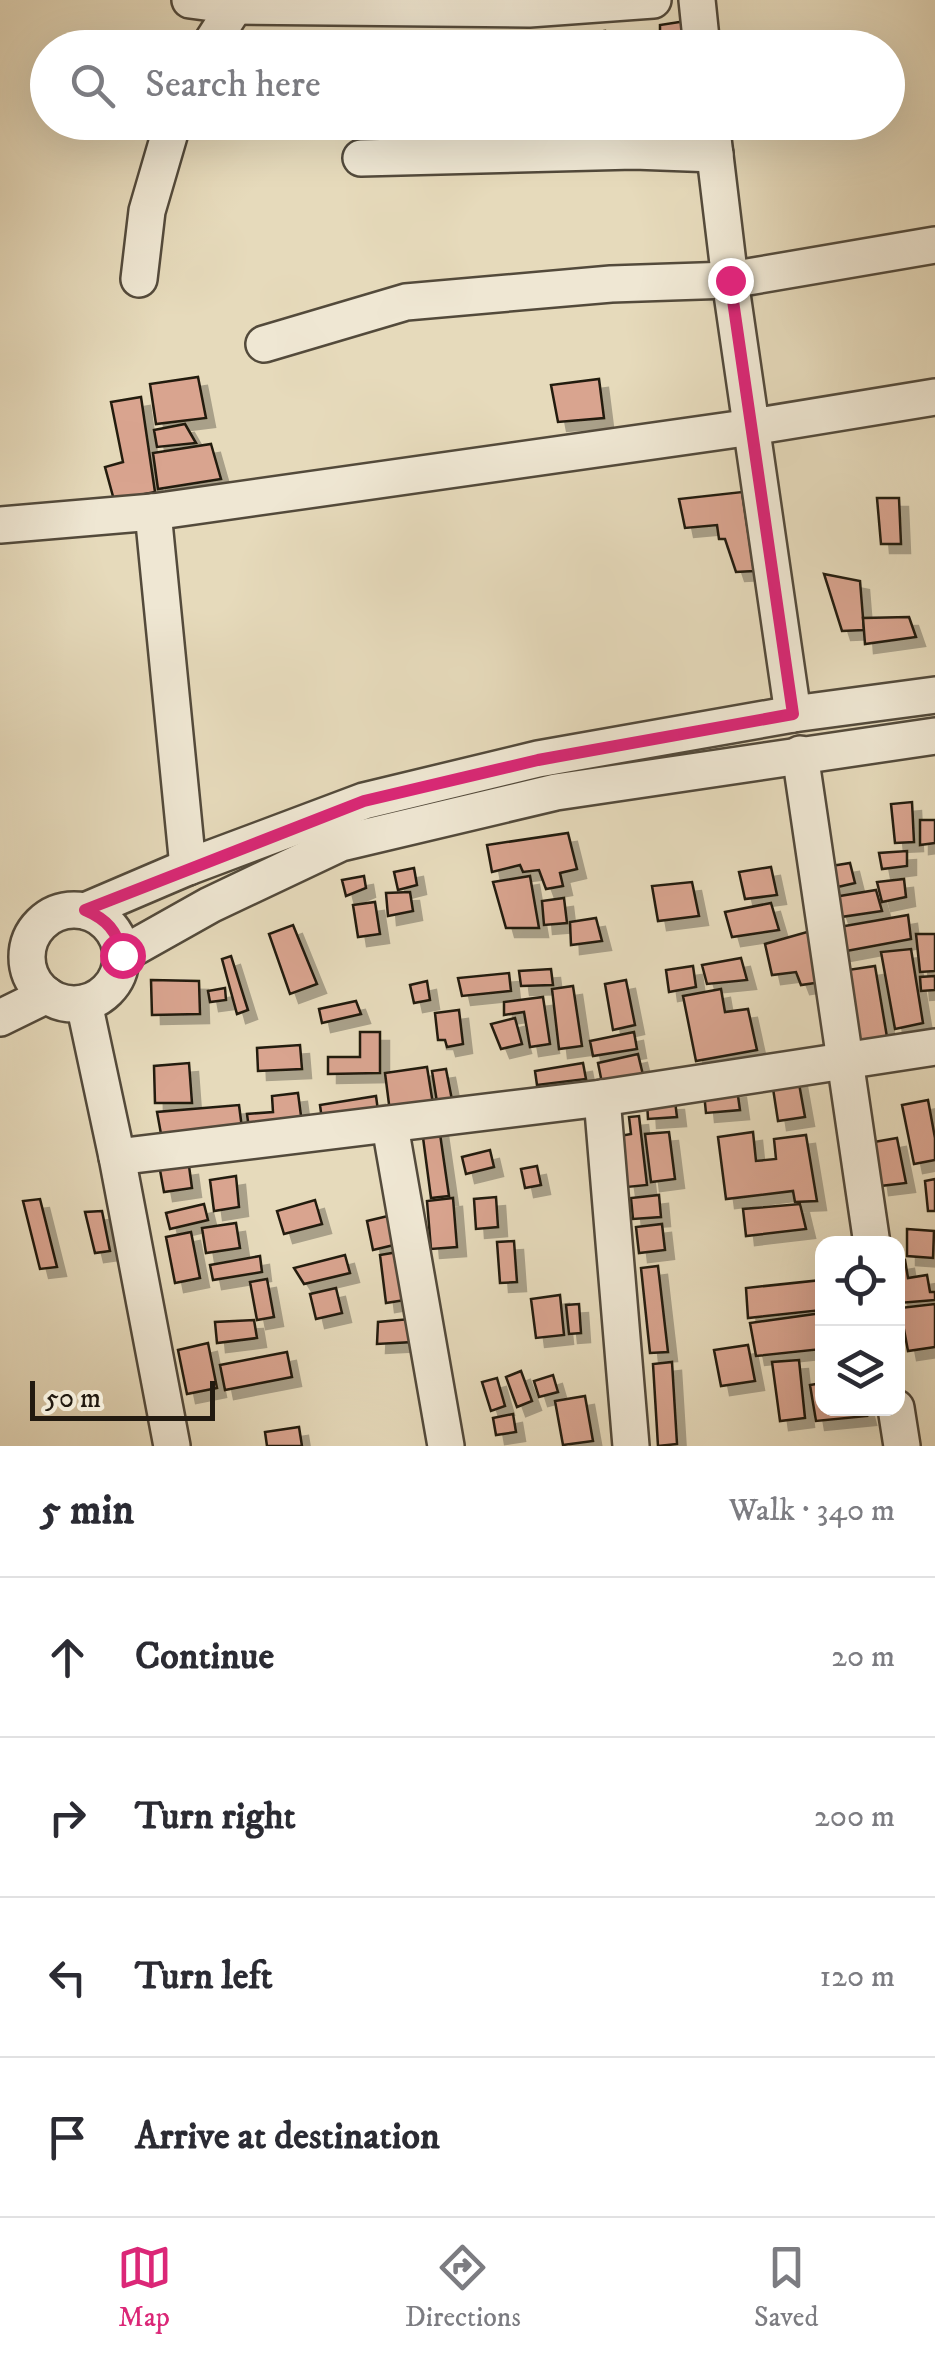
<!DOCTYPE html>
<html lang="en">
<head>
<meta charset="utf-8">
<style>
	body { margin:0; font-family:"IM FELL DW Pica",serif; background:#f2f2f3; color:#2b2b33 }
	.controls { position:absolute; right:30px; bottom:30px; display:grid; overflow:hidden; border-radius:20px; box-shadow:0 10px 40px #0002 }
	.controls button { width:90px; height:90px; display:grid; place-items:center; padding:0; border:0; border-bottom:2px solid #e1e1e2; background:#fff; color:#2b2b33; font:50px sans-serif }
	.scale { position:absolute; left:30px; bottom:25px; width:185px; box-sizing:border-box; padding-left:10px; border:5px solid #221a10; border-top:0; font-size:28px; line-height:35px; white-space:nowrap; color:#221a10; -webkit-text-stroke:8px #efe7d3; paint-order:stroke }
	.stop { position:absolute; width:30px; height:30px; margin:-22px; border:8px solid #db2777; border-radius:50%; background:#fff }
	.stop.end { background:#db2777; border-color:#fff; box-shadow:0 2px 10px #0008 }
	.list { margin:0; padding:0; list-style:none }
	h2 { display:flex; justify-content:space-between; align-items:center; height:130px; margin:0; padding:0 40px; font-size:42px }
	h2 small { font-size:32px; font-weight:400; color:#7c7c81 }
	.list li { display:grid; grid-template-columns:65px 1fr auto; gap:30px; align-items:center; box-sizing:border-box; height:160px; padding:0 40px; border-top:2px solid #e1e1e2 }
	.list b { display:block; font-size:38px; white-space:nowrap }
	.list em { font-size:32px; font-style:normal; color:#7c7c81 }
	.icon { flex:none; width:55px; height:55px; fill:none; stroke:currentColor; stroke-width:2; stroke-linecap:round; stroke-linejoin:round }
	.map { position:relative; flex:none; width:935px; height:1446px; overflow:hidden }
	.search { position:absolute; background:#fff; box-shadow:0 10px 40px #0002; left:30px; right:30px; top:30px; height:110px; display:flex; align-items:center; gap:25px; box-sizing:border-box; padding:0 35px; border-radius:55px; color:#7c7c81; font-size:38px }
	.sheet { height:770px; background:#fff }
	nav { display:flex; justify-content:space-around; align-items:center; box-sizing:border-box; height:140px; border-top:2px solid #e1e1e2; background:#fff; font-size:28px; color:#7c7c81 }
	nav a { display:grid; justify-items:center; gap:5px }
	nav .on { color:#db2777 }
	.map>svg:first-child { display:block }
	.building { fill:#d9a48f; stroke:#221a10; stroke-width:2.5; filter:url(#shadow) }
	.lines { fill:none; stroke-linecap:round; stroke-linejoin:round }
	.minor-casing { stroke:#534a3b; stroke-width:40 }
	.minor { stroke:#efe7d3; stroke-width:35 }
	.route { stroke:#db2777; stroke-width:12 }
</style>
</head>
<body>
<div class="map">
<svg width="935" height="1446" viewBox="0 0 935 1446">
	<defs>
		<filter id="shadow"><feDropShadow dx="9" dy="9" stdDeviation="0" flood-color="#0004"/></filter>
	</defs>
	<rect width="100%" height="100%" fill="#e6dabb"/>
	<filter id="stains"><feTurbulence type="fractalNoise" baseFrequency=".002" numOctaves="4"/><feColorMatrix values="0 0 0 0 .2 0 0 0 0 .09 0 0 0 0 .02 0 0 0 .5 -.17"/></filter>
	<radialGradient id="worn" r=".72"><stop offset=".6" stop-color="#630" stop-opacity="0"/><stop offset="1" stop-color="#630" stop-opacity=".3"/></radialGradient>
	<g class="building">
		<polygon points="686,21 687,48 660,48 660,25"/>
		<polygon points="605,31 607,48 577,48 574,35"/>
		<polygon points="198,377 206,418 156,424 150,384"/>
		<polygon points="599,379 604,418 558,422 551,385"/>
		<polygon points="141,397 155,492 114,500 105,467 123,462 111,402"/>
		<polygon points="185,424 196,443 157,447 154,430"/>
		<polygon points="211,444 221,479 158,489 153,453"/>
		<polygon points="742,492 754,571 736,572 725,539 719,539 717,525 685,528 679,499"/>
		<polygon points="877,498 899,498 901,544 881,544"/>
		<polygon points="824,574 860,581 864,630 842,631"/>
		<polygon points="909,617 916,637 865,644 863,618"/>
		<polygon points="912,802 914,842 895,843 891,804"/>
		<polygon points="920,820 935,820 935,843 920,845"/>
		<polygon points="568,833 577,869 560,873 563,886 546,889 539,870 523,872 520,865 492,872 487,845"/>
		<polygon points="907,851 907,866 882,869 879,853"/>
		<polygon points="850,863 855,883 829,889 825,867"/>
		<polygon points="771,867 777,895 745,899 739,872"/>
		<polygon points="414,868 417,885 398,890 394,872"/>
		<polygon points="364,876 366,888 346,896 342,880"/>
		<polygon points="530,876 539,928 506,928 493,882"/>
		<polygon points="904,879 906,897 882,902 877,882"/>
		<polygon points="692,882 699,916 658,921 652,886"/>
		<polygon points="876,890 882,911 841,917 834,897"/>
		<polygon points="410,892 413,911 388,916 386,893"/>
		<polygon points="564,898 567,923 544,925 542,901"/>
		<polygon points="375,902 380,934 358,937 353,905"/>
		<polygon points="771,903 779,930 732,937 725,912"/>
		<polygon points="908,915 911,939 841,952 839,927"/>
		<polygon points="596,918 602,941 571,945 570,922"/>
		<polygon points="293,925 317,984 290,994 269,934"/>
		<polygon points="814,930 822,982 801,985 796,972 772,975 765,944"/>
		<polygon points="916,934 935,934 935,971 920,972"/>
		<polygon points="911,949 923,1023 895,1029 881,952"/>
		<polygon points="231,956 248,1010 237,1014 222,959"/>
		<polygon points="741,958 747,980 707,984 702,965"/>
		<polygon points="693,966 696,987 669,992 666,970"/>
		<polygon points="875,966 887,1037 859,1040 848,970"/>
		<polygon points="551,969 553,985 521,986 519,971"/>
		<polygon points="509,973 511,991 462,996 458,978"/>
		<polygon points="935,976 935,990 921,991 920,977"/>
		<polygon points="151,980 199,981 200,1014 152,1015"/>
		<polygon points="626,980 635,1025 613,1030 605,984"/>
		<polygon points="427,981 430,1000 414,1003 410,985"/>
		<polygon points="573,986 582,1046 559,1049 552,989"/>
		<polygon points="225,988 226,1000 210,1002 208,991"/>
		<polygon points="721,989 725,1012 748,1009 757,1050 696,1061 683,996"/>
		<polygon points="543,997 550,1044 530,1047 524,1012 504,1015 504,1002"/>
		<polygon points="356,1001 361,1014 322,1023 319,1009"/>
		<polygon points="459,1010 463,1044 447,1047 445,1040 438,1040 435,1013"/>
		<polygon points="515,1018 522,1044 501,1049 491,1024"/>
		<polygon points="360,1032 380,1032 380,1073 328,1074 328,1057 360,1057"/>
		<polygon points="634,1032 637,1049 593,1056 590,1041"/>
		<polygon points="300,1045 302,1069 258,1071 257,1048"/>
		<polygon points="638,1054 643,1075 602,1083 598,1063"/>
		<polygon points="189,1063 192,1103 155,1103 154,1066"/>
		<polygon points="583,1063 586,1079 537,1085 535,1071"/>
		<polygon points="427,1067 433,1104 390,1112 385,1073"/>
		<polygon points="446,1069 452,1100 437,1102 432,1071"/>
		<polygon points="798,1078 805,1117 778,1121 772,1082"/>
		<polygon points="737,1089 740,1110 706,1113 704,1093"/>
		<polygon points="298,1093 303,1131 250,1137 247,1114 273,1112 272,1096"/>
		<polygon points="376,1096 379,1118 323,1127 320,1105"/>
		<polygon points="928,1100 935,1138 935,1160 914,1164 902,1105"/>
		<polygon points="675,1101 677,1117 648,1119 647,1102"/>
		<polygon points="239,1105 243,1136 163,1145 157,1112"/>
		<polygon points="639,1116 647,1185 627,1187 620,1136 631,1134 629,1117"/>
		<polygon points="439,1127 449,1196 431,1198 422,1130"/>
		<polygon points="669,1132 675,1179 651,1182 645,1134"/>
		<polygon points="753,1132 756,1161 776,1159 774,1139 806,1135 817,1201 795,1202 793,1191 726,1199 718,1137"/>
		<polygon points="897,1138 906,1183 880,1186 874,1142"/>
		<polygon points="490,1150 494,1167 466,1174 462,1157"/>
		<polygon points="189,1166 192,1188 164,1192 160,1170"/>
		<polygon points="537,1166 541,1185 525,1188 521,1169"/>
		<polygon points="236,1176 239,1207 214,1211 210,1180"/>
		<polygon points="935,1179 935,1211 928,1211 925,1181"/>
		<polygon points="659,1195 661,1217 633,1219 631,1198"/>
		<polygon points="496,1197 498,1227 476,1229 474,1199"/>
		<polygon points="453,1198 457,1247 431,1249 427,1201"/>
		<polygon points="40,1199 57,1267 40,1269 23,1201"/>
		<polygon points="315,1200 322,1224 284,1234 277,1211"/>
		<polygon points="204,1204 208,1220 170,1229 166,1213"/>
		<polygon points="800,1204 806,1229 746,1236 743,1209"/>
		<polygon points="102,1211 110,1251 95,1253 85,1212"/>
		<polygon points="392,1215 398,1244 373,1250 367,1221"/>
		<polygon points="236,1223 240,1248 206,1253 202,1228"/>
		<polygon points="662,1224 665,1250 639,1253 636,1227"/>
		<polygon points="907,1229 934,1231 933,1258 907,1256"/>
		<polygon points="191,1232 200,1278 175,1283 166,1237"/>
		<polygon points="514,1241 517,1282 500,1283 497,1242"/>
		<polygon points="398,1252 405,1300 386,1303 380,1255"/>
		<polygon points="345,1255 350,1273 304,1284 294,1268"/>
		<polygon points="260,1256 262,1272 213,1280 210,1265"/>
		<polygon points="905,1260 908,1278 927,1275 930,1292 935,1292 935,1300 899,1303 898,1261"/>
		<polygon points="658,1266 668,1352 650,1353 641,1268"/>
		<polygon points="267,1279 274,1317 257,1320 250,1282"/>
		<polygon points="822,1280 822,1310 748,1318 746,1288"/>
		<polygon points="336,1288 342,1313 316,1319 310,1294"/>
		<polygon points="560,1295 564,1335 536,1338 531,1299"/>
		<polygon points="579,1304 581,1333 569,1334 566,1305"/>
		<polygon points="935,1304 935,1347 908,1351 900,1308"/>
		<polygon points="822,1313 822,1349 756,1356 750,1323"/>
		<polygon points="410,1319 413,1342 377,1344 378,1322"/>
		<polygon points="254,1320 257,1338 217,1343 215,1322"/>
		<polygon points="208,1343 217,1388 187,1394 178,1350"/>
		<polygon points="748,1345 755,1381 721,1386 714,1350"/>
		<polygon points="287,1352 292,1377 225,1390 220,1365"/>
		<polygon points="799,1360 805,1418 780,1421 772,1362"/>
		<polygon points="672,1362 677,1444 658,1446 653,1364"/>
		<polygon points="521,1371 532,1401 517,1407 506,1377"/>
		<polygon points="553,1375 558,1392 539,1397 534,1381"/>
		<polygon points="497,1378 505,1406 491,1411 482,1382"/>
		<polygon points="822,1383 822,1408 865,1408 867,1416 816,1421 810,1385"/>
		<polygon points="585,1396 593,1441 563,1445 555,1401"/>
		<polygon points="513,1414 516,1432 496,1435 493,1418"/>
		<polygon points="299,1427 302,1446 267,1446 265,1432"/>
	</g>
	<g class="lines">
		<defs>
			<g id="minor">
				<polyline points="190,0 235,6 529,9 653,0"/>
				<polyline points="697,0 702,48"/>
				<polyline points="208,48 235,6"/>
				<polyline points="711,122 730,280 793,714"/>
				<polyline points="361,158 634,151 715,154"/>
				<polyline points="139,279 147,211 173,122"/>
				<polyline points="264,344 406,302 611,284 730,280 935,245"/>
				<polyline points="153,512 188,867"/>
				<polyline points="0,525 153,512 752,427 935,397"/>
				<polyline points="800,754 872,1244"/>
				<circle cx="74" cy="957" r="47"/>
				<polyline points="85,911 188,867 364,801 538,759 793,714 935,695"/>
				<polyline points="121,955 210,905 341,843 556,792 935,736"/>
				<polyline points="84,1003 117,1157 172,1446"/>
				<polyline points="0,1018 47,995"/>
				<polyline points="602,1098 631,1446"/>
				<polyline points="390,1126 446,1446"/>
				<polyline points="117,1157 602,1098 935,1047"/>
				<polyline points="896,1408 902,1446"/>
			</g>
		</defs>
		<use href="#minor" class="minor-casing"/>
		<use href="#minor" class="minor"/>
	</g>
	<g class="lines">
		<path class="route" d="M122 955C118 931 106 919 85 910L364 801 538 760 793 714 730 280"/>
	</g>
	<rect width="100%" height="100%" filter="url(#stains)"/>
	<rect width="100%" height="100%" fill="url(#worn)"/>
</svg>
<div class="controls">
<button><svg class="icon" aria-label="locate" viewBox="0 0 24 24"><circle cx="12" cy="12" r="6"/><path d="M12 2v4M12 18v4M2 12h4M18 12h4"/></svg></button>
<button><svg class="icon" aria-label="layers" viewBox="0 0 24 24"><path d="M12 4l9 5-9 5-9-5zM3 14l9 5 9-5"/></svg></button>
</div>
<div class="scale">50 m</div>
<div class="stop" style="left:122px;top:955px"></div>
<div class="stop end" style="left:730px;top:280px"></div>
<div class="search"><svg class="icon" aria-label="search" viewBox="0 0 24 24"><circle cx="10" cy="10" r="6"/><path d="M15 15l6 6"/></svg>Search here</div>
</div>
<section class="sheet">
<h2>5 min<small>Walk · 340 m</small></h2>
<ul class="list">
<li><svg class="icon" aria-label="ahead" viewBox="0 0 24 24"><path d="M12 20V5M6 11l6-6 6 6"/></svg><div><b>Continue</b></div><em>20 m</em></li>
<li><svg class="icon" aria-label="right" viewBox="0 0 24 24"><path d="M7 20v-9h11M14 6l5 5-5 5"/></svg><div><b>Turn right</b></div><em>200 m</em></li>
<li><svg class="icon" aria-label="left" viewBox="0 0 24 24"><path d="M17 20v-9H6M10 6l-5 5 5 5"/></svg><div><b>Turn left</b></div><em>120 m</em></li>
<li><svg class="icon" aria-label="arrive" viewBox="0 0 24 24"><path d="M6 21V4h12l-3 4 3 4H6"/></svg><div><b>Arrive at destination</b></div></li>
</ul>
</section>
<nav>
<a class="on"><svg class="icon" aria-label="map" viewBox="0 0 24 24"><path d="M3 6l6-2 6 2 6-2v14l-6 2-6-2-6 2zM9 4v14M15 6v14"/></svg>Map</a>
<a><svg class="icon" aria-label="directions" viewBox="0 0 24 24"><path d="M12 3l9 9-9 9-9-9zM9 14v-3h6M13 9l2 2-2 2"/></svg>Directions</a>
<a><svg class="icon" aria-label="saved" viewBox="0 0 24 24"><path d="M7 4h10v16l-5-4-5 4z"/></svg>Saved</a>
</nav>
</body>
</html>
